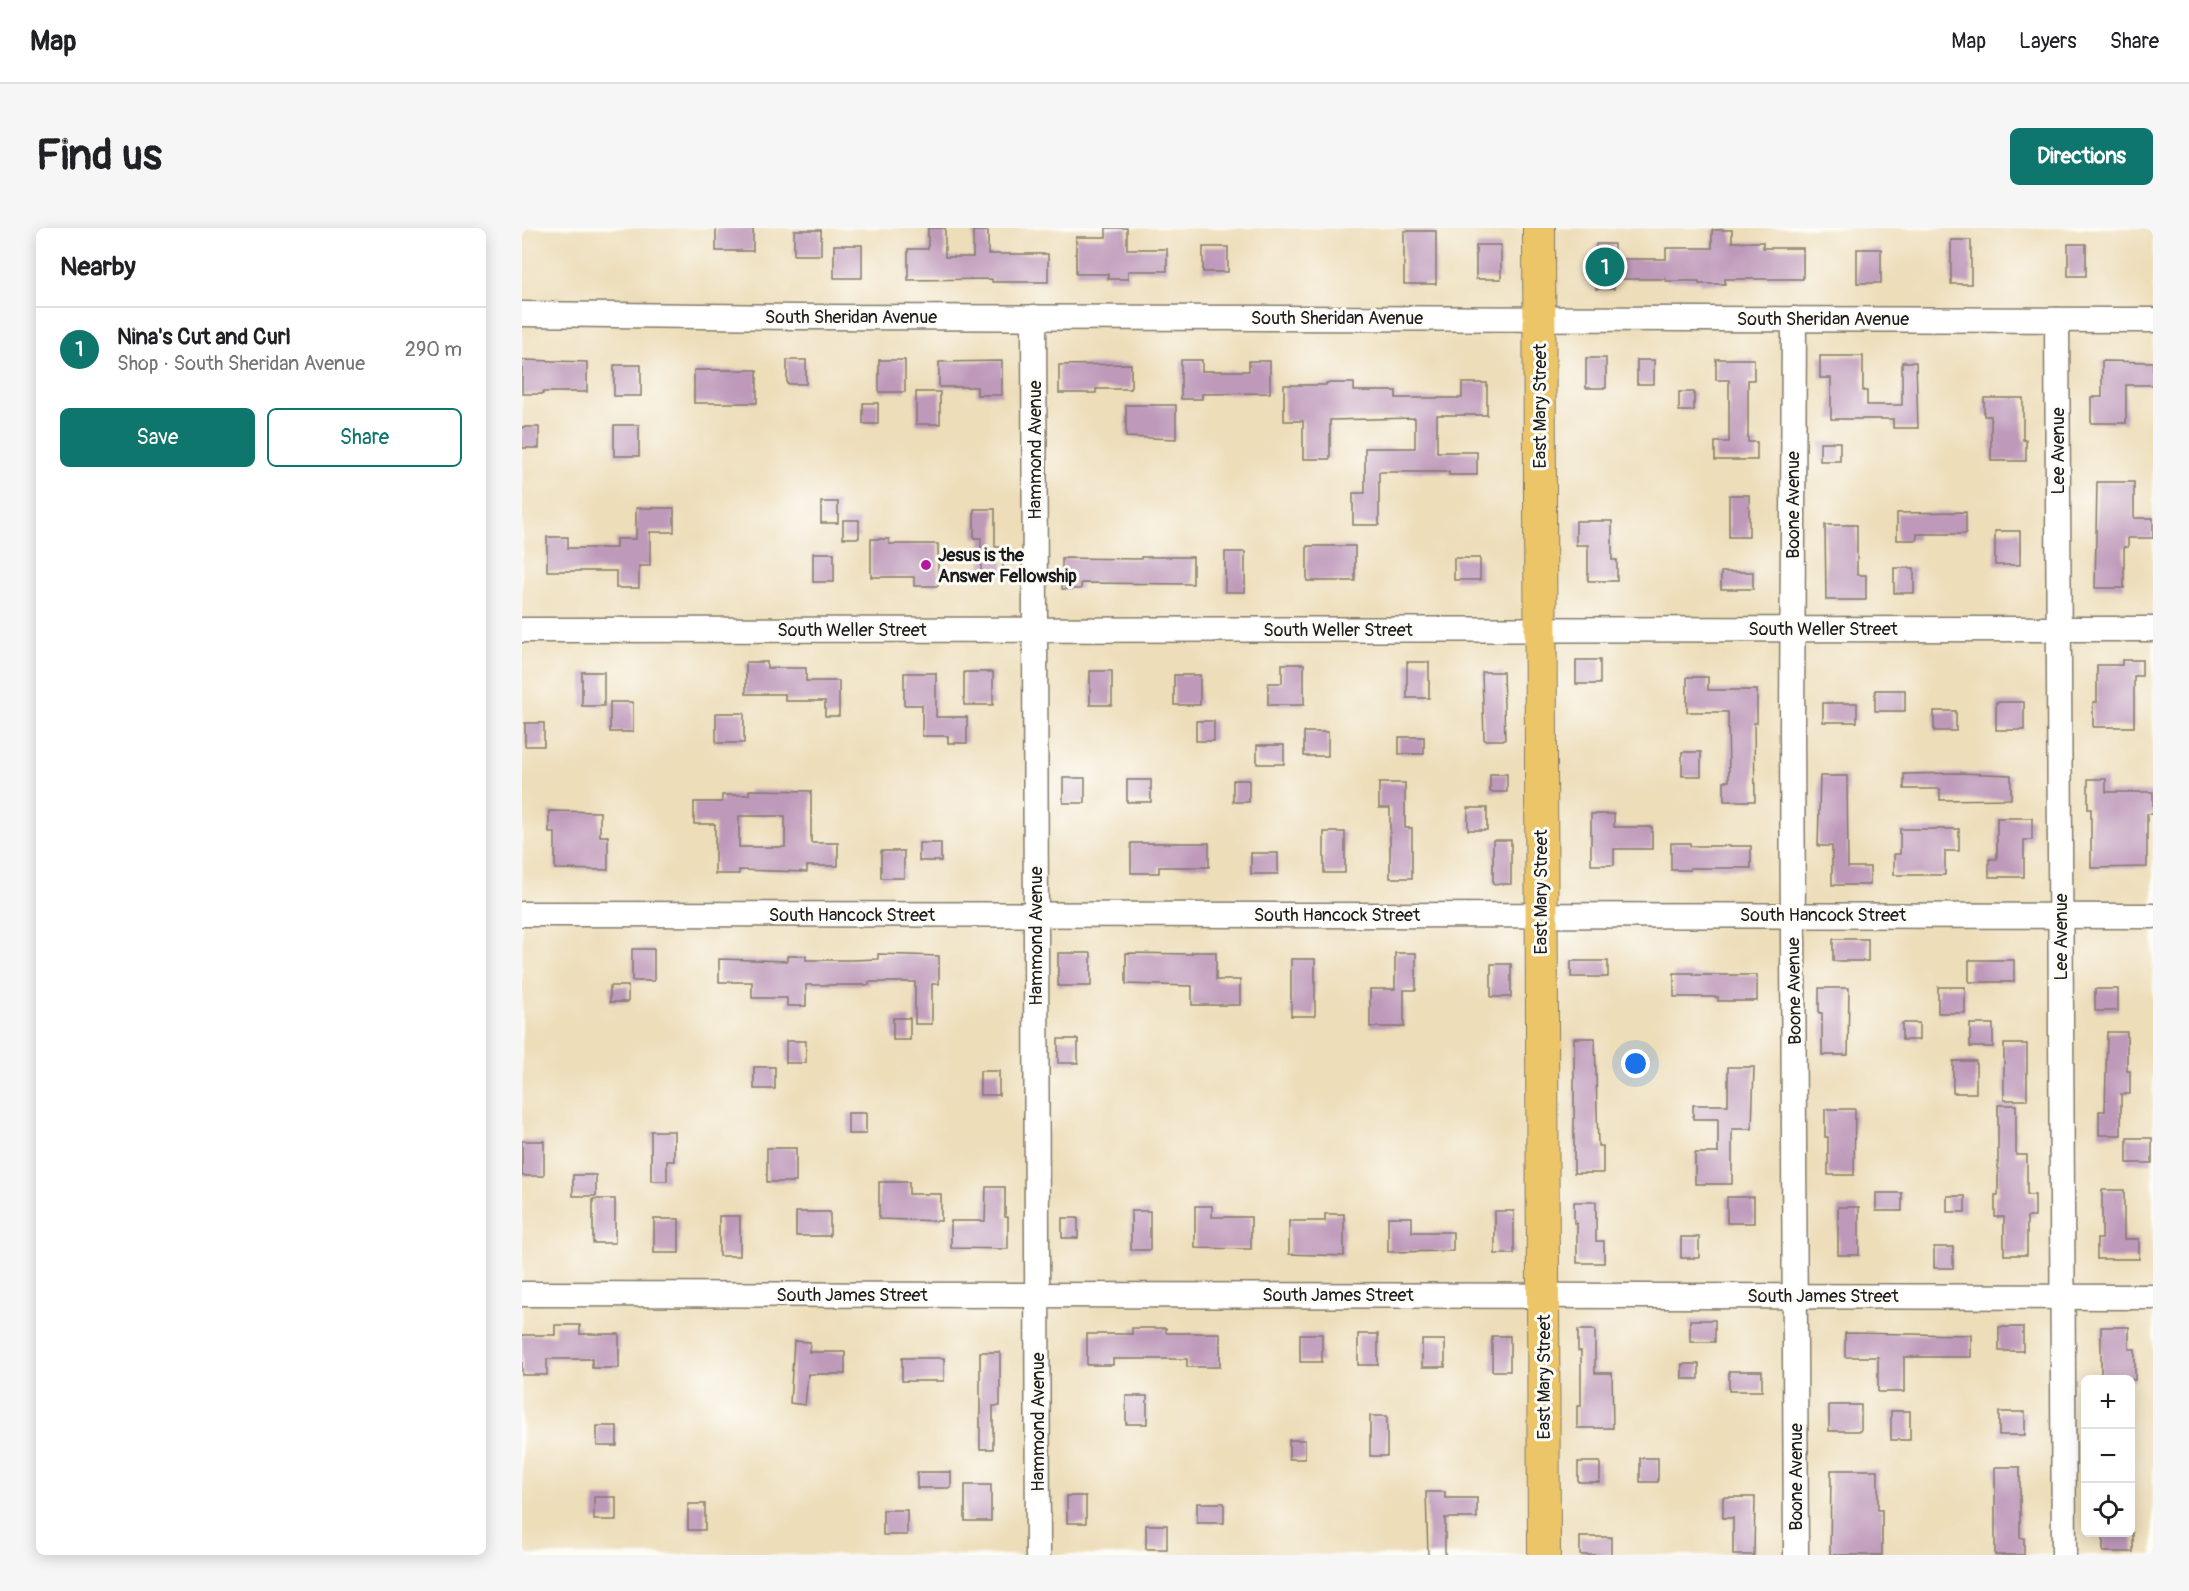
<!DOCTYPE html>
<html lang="en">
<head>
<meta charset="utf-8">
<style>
	body { margin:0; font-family:Pangolin,sans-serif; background:#f6f6f6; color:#202124 }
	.controls { position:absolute; right:18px; bottom:18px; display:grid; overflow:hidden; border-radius:9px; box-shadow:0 3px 15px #0003 }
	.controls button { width:54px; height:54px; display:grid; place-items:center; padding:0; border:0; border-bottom:2px solid #e0e0e0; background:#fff; color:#202124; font:30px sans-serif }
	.you { position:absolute; left:1114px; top:836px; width:21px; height:21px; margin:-15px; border:4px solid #fff; border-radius:50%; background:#1a73e8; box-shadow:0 0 0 9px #1a73e833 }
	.badge { display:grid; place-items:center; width:39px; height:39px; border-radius:50%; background:#0f766e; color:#fff; font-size:20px; font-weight:700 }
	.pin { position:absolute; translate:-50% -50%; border:3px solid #fff; box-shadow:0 2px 6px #0006 }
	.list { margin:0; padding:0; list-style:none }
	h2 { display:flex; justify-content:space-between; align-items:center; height:78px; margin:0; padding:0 24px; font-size:26px }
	h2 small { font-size:20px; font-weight:400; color:#757577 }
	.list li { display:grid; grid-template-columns:39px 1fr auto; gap:18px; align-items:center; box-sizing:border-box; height:84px; padding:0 24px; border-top:2px solid #e0e0e0 }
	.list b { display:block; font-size:22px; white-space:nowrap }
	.list p { margin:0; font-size:20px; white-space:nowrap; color:#757577 }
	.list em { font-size:20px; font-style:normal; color:#757577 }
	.actions { display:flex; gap:12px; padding:18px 24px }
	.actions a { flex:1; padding:14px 0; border:2px solid #0f766e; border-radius:9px; text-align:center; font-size:21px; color:#0f766e }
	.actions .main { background:#0f766e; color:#fff }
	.icon { flex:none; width:33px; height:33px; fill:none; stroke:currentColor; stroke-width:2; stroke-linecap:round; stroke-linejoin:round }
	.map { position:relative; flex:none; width:1631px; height:1327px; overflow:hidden; border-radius:9px }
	header { display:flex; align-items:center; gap:36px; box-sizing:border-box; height:84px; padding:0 30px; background:#fff; border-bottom:2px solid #e0e0e0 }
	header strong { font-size:28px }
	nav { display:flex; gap:33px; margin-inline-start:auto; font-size:21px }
	.intro { display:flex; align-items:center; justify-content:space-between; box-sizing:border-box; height:144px; padding:0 36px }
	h1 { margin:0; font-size:42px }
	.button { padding:15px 27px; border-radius:9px; background:#0f766e; color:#fff; font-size:21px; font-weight:700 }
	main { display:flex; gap:36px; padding:0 36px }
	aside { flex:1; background:#fff; border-radius:9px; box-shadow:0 3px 15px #0003 }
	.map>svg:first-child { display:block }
	.building { fill:#be99ba; fill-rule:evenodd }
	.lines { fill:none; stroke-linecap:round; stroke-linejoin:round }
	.minor-casing { stroke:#847c6a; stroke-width:27 }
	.major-casing { stroke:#847c6a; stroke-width:34 }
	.minor { stroke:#fff; stroke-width:24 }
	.major { stroke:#edc569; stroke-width:32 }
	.poi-dot { fill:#b5179e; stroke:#fdfcf7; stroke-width:2 }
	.labels { text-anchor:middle; stroke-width:6; stroke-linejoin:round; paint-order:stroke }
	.street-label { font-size:18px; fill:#1c1c1c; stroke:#fdfcf7 }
	.poi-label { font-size:18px; font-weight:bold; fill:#1c1c1c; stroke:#fdfcf7; text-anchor:start }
</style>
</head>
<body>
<header>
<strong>Map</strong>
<nav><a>Map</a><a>Layers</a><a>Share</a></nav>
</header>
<div class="intro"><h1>Find us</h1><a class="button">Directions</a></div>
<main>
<aside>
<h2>Nearby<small></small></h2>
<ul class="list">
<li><span class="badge">1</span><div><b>Nina's Cut and Curl</b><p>Shop · South Sheridan Avenue</p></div><em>290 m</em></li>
</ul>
<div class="actions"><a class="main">Save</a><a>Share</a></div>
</aside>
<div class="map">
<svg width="1631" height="1327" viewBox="0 0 1631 1327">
	<rect width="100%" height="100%" fill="#fdfcf7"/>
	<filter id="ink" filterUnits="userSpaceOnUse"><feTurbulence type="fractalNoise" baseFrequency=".0167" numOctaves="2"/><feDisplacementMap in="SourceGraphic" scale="12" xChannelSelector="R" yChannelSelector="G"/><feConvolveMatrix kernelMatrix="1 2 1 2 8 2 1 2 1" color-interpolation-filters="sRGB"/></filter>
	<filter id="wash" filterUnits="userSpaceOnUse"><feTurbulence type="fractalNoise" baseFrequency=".008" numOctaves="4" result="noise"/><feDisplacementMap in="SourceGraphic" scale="24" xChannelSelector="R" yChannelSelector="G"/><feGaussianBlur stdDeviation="1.35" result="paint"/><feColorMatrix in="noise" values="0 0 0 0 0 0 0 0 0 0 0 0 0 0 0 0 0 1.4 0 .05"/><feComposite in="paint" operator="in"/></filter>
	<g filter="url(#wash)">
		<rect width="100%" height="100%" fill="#edddb9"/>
		<g id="blocks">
			<g class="building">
				<rect x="194" y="0" width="37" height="23"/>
				<polygon points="406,0 423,0 423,29 451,29 451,3 466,3 466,26 526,26 526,54 470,54 470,51 386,52 386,21 406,21"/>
				<polygon points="584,0 605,0 605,21 645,21 645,43 606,43 606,51 586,51 586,46 554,46 554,9 584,9"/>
				<rect x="272" y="2" width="27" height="25"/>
				<polygon points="1190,2 1210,2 1210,14 1241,14 1241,20 1281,20 1281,51 1203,51 1203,56 1177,56 1177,53 1144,53 1144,51 1092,51 1092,61 1074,61 1074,16 1092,16 1092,31 1144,31 1144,20 1190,20"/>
				<rect x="882" y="3" width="32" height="53"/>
				<rect x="1429" y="12" width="20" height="44"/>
				<rect x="1546" y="16" width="18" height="32"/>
				<rect x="312" y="17" width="28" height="33"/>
				<rect x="954" y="17" width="25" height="34"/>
				<rect x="681" y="19" width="25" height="25"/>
				<rect x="1335" y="21" width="24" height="34"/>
				<polygon points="1298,128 1341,128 1341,163 1345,163 1345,177 1380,177 1380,134 1394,134 1396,200 1371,200 1371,191 1309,191 1309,150 1298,150"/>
				<rect x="1064" y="130" width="20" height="30"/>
				<polygon points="1194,131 1232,131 1232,152 1226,152 1226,214 1235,214 1235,232 1193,232 1193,214 1207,214 1207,152 1194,152"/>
				<polygon points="0,132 65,134 65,164 21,164 21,166 0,166"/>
				<rect x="265" y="132" width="19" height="24"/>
				<rect x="357" y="132" width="26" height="32"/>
				<polygon points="659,132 680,132 680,143 727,143 727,133 748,133 748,165 680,166 680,171 659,171"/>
				<rect x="1115" y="132" width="17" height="24"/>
				<polygon points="480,133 480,167 455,167 455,159 417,159 417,134"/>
				<polygon points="1580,133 1631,134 1631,157 1604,157 1604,195 1569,195 1569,169 1580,169"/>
				<polygon points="609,136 609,161 574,161 574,165 537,165 537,137"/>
				<rect x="92" y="137" width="27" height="31"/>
				<rect x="172" y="142" width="63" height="33"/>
				<polygon points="804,155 832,155 832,163 874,163 874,170 940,170 940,155 965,155 965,187 915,187 915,224 955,224 955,247 927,247 927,244 857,244 857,297 831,297 831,265 843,265 843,220 893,220 893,190 808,192 808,231 781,231 781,193 762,193 762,157 804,157"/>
				<rect x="394" y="164" width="24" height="32"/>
				<rect x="1157" y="164" width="15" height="19"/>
				<polygon points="1462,170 1501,170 1501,212 1504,212 1504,233 1469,233 1469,188 1462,188"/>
				<rect x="341" y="175" width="15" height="21"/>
				<polygon points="604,177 654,177 654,211 604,209"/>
				<rect x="92" y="197" width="25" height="31"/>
				<rect x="0" y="199" width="17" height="21"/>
				<rect x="1298" y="214" width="20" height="19"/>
				<polygon points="1575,254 1612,254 1612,290 1631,290 1631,310 1606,310 1606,319 1602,319 1602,360 1573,360"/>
				<rect x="1207" y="267" width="20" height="42"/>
				<rect x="299" y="274" width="17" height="21"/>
				<polygon points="114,280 152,280 152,304 128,304 128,338 117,338 117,360 94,360 94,343 25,343 25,309 46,309 46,320 94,320 94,311 114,311"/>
				<polygon points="452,281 473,281 473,319 481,319 481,346 459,346 459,310 452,310"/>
				<polygon points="1444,284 1444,306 1395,306 1395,312 1375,312 1375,285"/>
				<rect x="321" y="292" width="16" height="18"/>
				<polygon points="1054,293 1090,293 1090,332 1095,332 1095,353 1066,353 1066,317 1054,317"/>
				<polygon points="1303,297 1335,297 1335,347 1344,347 1344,372 1304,372"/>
				<rect x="1473" y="303" width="25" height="34"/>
				<polygon points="349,311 367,311 367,316 416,316 416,358 392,358 392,349 349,349"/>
				<rect x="785" y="318" width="48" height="35"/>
				<rect x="703" y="324" width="20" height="40"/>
				<rect x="291" y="325" width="21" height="29"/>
				<polygon points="619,329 671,329 671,356 559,355 559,361 540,361 540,330 619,331"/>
				<rect x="932" y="330" width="26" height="22"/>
				<rect x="1372" y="340" width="20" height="25"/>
				<rect x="1199" y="344" width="32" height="17"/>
				<rect x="1054" y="432" width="24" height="24"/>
				<polygon points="1600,432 1620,432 1620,448 1612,448 1612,499 1571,499 1571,474 1575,474 1575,437 1600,437"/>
				<polygon points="224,434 245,434 245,440 284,440 284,453 317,453 317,488 303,488 303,473 263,473 263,466 224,466"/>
				<rect x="885" y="434" width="22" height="36"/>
				<polygon points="760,436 782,436 782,477 746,477 746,455 760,455"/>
				<rect x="568" y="443" width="22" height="34"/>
				<rect x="60" y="444" width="22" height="34"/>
				<rect x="442" y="444" width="29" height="33"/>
				<polygon points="960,444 981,444 983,512 962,512"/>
				<polygon points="382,445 414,445 414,489 445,489 445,515 426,515 426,508 400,508 400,477 382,477"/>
				<rect x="652" y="447" width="26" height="30"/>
				<polygon points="1165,449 1186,449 1186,462 1235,462 1235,495 1232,495 1233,573 1202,573 1202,553 1207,553 1206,484 1165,484"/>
				<rect x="1353" y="462" width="30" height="21"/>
				<rect x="88" y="474" width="23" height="30"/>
				<rect x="1474" y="474" width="28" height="28"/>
				<rect x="1301" y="475" width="34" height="19"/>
				<rect x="1412" y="483" width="22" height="20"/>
				<rect x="194" y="485" width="28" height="30"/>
				<rect x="674" y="493" width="18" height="20"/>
				<rect x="3" y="495" width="19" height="23"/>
				<rect x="782" y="504" width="24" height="24"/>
				<rect x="877" y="509" width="25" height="17"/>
				<rect x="735" y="517" width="27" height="19"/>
				<rect x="1160" y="524" width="19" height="24"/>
				<polygon points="1437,545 1489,547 1489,571 1418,572 1418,561 1382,561 1382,546"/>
				<rect x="968" y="546" width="17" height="18"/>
				<polygon points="1298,548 1325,548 1326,639 1348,639 1348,657 1310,657 1310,618 1296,618"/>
				<rect x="541" y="550" width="22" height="25"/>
				<polygon points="1566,551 1584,551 1584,564 1631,564 1631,586 1625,586 1625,639 1569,640 1569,581 1566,581"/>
				<rect x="605" y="552" width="24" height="22"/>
				<rect x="711" y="552" width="16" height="22"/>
				<polygon points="857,555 883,555 883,600 890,600 890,650 868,650 868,580 857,580"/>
				<path d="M227 562 289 563V615H316V638H285V644L217 642V646H193V596H172V574H200V567H227ZM217 588H263V619H217Z"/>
				<rect x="946" y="580" width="19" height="22"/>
				<polygon points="27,583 78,584 78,608 86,608 86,642 33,641 33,605 27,605"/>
				<polygon points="1069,586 1092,586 1092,599 1130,599 1130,621 1092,621 1092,637 1069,637"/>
				<polygon points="1475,590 1510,590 1510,612 1502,612 1502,649 1467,649 1467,631 1475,631"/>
				<polygon points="1378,601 1437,601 1437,623 1423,623 1423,647 1372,647 1372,626 1378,626"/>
				<rect x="802" y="604" width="21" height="41"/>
				<rect x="971" y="612" width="18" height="44"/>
				<rect x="397" y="615" width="22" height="18"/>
				<polygon points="609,615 687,615 687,639 637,639 637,645 609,645"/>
				<polygon points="1149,615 1168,615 1168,618 1229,618 1229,640 1168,640 1168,642 1149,642"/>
				<rect x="359" y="623" width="23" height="27"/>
				<rect x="729" y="625" width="27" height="21"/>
				<rect x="1311" y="711" width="35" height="22"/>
				<rect x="110" y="721" width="22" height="32"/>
				<polygon points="670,724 694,724 694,752 718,752 718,777 670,777 670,758 604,756 604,725 670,726"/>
				<rect x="536" y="725" width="33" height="33"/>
				<polygon points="873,725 894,725 894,762 882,762 882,799 848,799 848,761 873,761"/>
				<polygon points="356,726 417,728 417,756 410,756 410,796 393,796 393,754 347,754 347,757 284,757 284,778 265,778 265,770 230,770 230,754 197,754 197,731 265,733 265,728 284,728 284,732 329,732 356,731"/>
				<rect x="769" y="731" width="24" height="57"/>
				<rect x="1447" y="732" width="45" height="22"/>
				<rect x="1049" y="733" width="37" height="16"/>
				<rect x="969" y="736" width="20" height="33"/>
				<polygon points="1152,745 1171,745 1171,747 1235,747 1235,773 1196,773 1196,769 1152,769"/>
				<rect x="88" y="758" width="18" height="16"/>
				<rect x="1416" y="759" width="27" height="26"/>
				<polygon points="1297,760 1327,760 1326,827 1300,827 1300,785 1297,785"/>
				<rect x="1573" y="761" width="23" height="22"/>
				<rect x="371" y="790" width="17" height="22"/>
				<rect x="1380" y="795" width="17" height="17"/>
				<rect x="1448" y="796" width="23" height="23"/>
				<polygon points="1585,804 1605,804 1605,843 1608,843 1608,866 1599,866 1599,907 1577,907 1577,883 1583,883"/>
				<polygon points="1052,810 1073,810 1076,918 1081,918 1081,945 1052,945"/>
				<rect x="536" y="811" width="20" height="24"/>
				<rect x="264" y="813" width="20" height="22"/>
				<rect x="1482" y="816" width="23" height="56"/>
				<rect x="1431" y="833" width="23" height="32"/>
				<rect x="232" y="839" width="21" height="22"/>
				<polygon points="1206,839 1232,839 1230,901 1210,901 1210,956 1173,956 1173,925 1196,925 1196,891 1171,891 1171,877 1206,877"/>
				<rect x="458" y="843" width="19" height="24"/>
				<polygon points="1476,877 1494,877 1494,927 1505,927 1505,967 1513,967 1513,989 1505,989 1505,1027 1482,1027 1482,989 1473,989 1473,967 1476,967"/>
				<polygon points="1303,881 1333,881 1332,947 1306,947 1306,909 1303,909"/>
				<rect x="326" y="885" width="18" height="21"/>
				<polygon points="129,903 152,903 152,933 145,933 145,953 129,953"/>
				<rect x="1605" y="910" width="25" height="25"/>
				<rect x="0" y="913" width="22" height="35"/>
				<rect x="245" y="920" width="29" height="34"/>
				<rect x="51" y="947" width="23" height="21"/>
				<polygon points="357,954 387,954 387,966 419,966 419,993 357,991"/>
				<polygon points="464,959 483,959 483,989 486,989 486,1021 429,1020 429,993 463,993"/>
				<polygon points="1580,962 1602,962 1602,1011 1617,1011 1617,1031 1575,1031 1575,1011 1580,1011"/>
				<rect x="1354" y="965" width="26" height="18"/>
				<rect x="1425" y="968" width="18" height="16"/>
				<rect x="1205" y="969" width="27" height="26"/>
				<rect x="71" y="971" width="22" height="44"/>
				<polygon points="1052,974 1074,974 1074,1013 1082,1013 1082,1035 1055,1035 1055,995 1052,995"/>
				<polygon points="673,978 690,978 690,989 729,989 729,1021 673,1020"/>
				<rect x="1316" y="979" width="21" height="48"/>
				<rect x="609" y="983" width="19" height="39"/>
				<rect x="973" y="983" width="19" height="43"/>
				<rect x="274" y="984" width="34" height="24"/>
				<polygon points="803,986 822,986 822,1028 767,1026 767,993 803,993"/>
				<rect x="197" y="988" width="21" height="40"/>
				<polygon points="866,989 890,989 890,1004 931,1004 931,1023 866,1024"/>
				<rect x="540" y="990" width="16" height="20"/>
				<rect x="132" y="991" width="25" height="34"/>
				<rect x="1159" y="1009" width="18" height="21"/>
				<rect x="1412" y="1019" width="19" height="21"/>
				<rect x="1168" y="1092" width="25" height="22"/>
				<polygon points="33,1097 58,1097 58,1106 97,1106 97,1140 70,1140 70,1131 25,1131 25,1147 0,1147 0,1107 33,1107"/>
				<rect x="1477" y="1099" width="24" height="24"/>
				<polygon points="1579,1099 1607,1099 1607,1121 1613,1121 1613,1152 1579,1152"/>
				<polygon points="610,1100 644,1100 644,1105 698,1105 698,1139 665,1139 665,1131 591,1131 591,1137 565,1137 565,1106 610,1106"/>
				<polygon points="1056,1102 1073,1102 1073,1145 1090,1145 1091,1200 1055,1200 1055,1178 1059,1178 1059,1123 1056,1123"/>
				<polygon points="1323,1105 1449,1107 1449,1129 1382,1129 1382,1164 1356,1164 1356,1129 1323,1129"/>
				<rect x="778" y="1106" width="22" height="28"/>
				<rect x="836" y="1106" width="20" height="31"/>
				<rect x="970" y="1108" width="18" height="35"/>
				<rect x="900" y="1112" width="23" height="27"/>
				<polygon points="272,1113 288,1114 287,1124 323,1124 323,1146 286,1146 283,1177 268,1175"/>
				<polygon points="458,1124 478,1124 478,1178 471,1178 471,1221 458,1221"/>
				<rect x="380" y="1130" width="42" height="23"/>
				<rect x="1160" y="1136" width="17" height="15"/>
				<rect x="1207" y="1143" width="33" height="20"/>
				<rect x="604" y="1168" width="21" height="28"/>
				<rect x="1307" y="1177" width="32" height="26"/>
				<rect x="1369" y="1183" width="19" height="29"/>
				<rect x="1477" y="1184" width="26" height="23"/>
				<rect x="848" y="1188" width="17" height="40"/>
				<rect x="75" y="1198" width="20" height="20"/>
				<rect x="767" y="1212" width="16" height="19"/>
				<rect x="1118" y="1230" width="18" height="24"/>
				<rect x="1056" y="1234" width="22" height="20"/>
				<polygon points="1473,1239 1498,1239 1498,1310 1502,1310 1502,1327 1473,1327"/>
				<polygon points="1309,1242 1356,1242 1356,1282 1360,1282 1360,1327 1308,1327"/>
				<rect x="395" y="1244" width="34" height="16"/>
				<rect x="443" y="1257" width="26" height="36"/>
				<polygon points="904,1264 923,1264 923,1270 955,1270 955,1290 923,1290 923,1327 906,1327"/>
				<rect x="545" y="1268" width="19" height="27"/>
				<rect x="72" y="1269" width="22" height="23"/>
				<polygon points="1201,1269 1233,1269 1232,1327 1211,1327 1211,1290 1201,1290"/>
				<rect x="675" y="1275" width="27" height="20"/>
				<rect x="166" y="1276" width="17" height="26"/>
				<rect x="361" y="1282" width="24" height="25"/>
				<rect x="624" y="1297" width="21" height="24"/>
				<rect x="1581" y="1305" width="30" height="19"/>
				<rect x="1058" y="1309" width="31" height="18"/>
			</g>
		</g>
	</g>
	<g filter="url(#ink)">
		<use href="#blocks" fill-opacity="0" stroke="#847c6a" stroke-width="1.5"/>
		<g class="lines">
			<defs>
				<g id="minor">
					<polyline points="0,86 274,89 1631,92"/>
					<polyline points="512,89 516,1327"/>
					<polyline points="1272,91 1270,499 1274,1327"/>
					<polyline points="1535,92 1542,1327"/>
					<polyline points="0,402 1631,401"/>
					<polyline points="0,686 1631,688"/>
					<polyline points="0,1066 1631,1069"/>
				</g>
				<polyline id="major" points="1017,0 1022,1327"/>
			</defs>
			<use href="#minor" class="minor-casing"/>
			<use href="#major" class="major-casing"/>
			<use href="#minor" class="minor"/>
			<use href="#major" class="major"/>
		</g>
	</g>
	<circle class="poi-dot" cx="404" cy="337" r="6"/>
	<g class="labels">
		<g class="street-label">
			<text x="329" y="95">South Sheridan Avenue</text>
			<text x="815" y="96">South Sheridan Avenue</text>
			<text x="1301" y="97">South Sheridan Avenue</text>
			<text transform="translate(1018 178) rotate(-90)" y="6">East Mary Street</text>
			<text transform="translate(513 222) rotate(-90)" y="6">Hammond Avenue</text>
			<text transform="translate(1536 223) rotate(-90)" y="6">Lee Avenue</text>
			<text transform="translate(1271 277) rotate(-90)" y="6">Boone Avenue</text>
			<text x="1301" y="407">South Weller Street</text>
			<text x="330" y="408">South Weller Street</text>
			<text x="816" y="408">South Weller Street</text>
			<text transform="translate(1019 664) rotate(-90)" y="6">East Mary Street</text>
			<text x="330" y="693">South Hancock Street</text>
			<text x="815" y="693">South Hancock Street</text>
			<text x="1301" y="693">South Hancock Street</text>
			<text transform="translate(514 708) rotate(-90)" y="6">Hammond Avenue</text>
			<text transform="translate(1539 709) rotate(-90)" y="6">Lee Avenue</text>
			<text transform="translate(1272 763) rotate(-91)" y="6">Boone Avenue</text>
			<text x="330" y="1073">South James Street</text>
			<text x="816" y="1073">South James Street</text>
			<text x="1301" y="1074">South James Street</text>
			<text transform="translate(1022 1149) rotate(-90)" y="6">East Mary Street</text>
			<text transform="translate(516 1194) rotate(-90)" y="6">Hammond Avenue</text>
			<text transform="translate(1274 1249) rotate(-90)" y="6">Boone Avenue</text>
		</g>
		<g class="poi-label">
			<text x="416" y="333">Jesus is the<tspan x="416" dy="21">Answer Fellowship</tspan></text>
		</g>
	</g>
</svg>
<div class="controls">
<button>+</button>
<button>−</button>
<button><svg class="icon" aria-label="locate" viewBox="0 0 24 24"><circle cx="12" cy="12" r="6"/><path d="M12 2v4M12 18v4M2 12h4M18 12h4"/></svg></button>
</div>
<div class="you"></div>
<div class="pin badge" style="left:1083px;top:39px">1</div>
</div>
</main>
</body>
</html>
